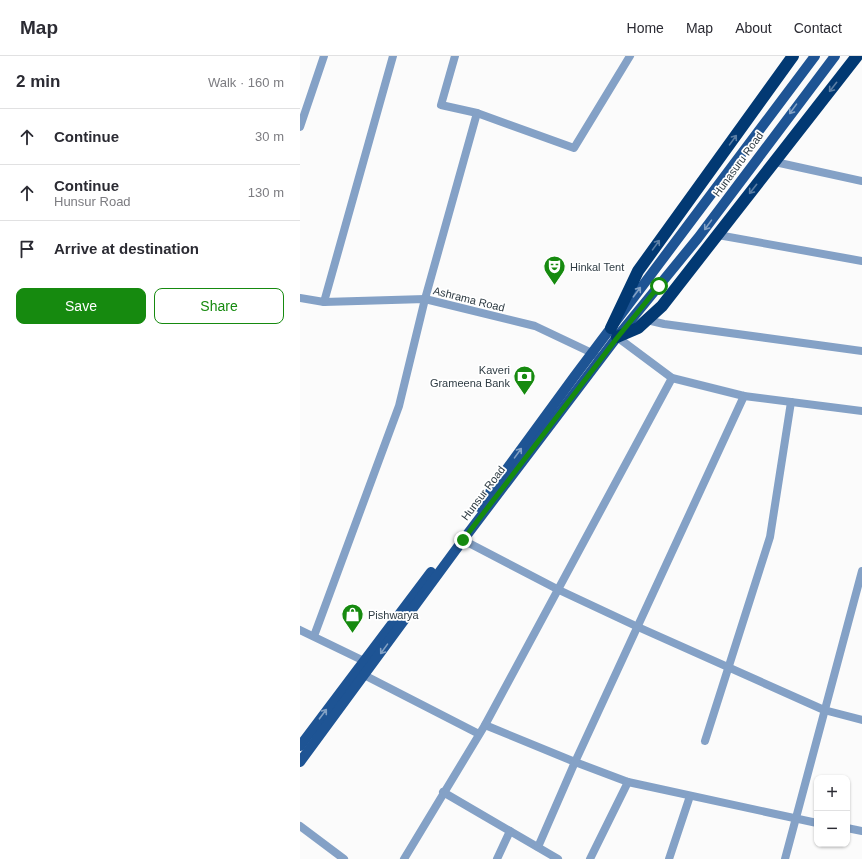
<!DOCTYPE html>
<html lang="en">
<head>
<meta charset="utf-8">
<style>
	body { margin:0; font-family:Helvetica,sans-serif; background:#f2f2f3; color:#2b2b33 }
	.controls { position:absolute; right:12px; bottom:12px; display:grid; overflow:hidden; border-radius:8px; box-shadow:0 1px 3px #0004 }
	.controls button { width:36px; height:36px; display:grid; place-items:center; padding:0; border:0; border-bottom:1px solid #e1e1e2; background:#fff; color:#2b2b33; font:20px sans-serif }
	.stop { position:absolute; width:12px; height:12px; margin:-9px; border:3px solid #168a0f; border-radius:50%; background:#fff }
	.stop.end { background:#168a0f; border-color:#fff; box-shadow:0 1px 4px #0008 }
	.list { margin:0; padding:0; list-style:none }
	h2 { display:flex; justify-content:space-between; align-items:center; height:52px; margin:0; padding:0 16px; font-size:17px }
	h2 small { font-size:13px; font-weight:400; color:#7c7c81 }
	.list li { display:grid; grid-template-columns:26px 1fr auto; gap:12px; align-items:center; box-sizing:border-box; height:56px; padding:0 16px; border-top:1px solid #e1e1e2 }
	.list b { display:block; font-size:15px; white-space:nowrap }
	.list p { margin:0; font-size:13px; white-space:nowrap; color:#7c7c81 }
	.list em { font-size:13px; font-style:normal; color:#7c7c81 }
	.actions { display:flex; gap:8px; padding:12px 16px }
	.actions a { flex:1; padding:9px 0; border:1px solid #168a0f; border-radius:8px; text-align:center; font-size:14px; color:#168a0f }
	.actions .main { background:#168a0f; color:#fff }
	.icon { flex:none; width:22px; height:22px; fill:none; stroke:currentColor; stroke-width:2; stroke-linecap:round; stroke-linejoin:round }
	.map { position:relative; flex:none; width:562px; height:803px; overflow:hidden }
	header { display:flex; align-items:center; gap:24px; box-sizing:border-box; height:56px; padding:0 20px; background:#fff; border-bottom:1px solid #e1e1e2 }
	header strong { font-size:19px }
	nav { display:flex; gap:22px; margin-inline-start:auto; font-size:14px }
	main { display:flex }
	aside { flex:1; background:#fff }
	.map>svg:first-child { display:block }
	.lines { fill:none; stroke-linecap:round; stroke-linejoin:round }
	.street { stroke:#84a1c6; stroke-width:8 }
	.primary { stroke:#1e5494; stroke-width:10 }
	.highway { stroke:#023973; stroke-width:12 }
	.oneway { stroke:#5b7ea4 }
	.oneway2 { stroke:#83a1c4 }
	.route { stroke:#168a0f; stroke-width:5 }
	.labels { text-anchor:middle; stroke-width:3.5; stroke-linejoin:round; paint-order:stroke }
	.street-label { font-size:11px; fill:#2f3c44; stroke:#fff }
	.poi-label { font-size:11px; fill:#2f3c44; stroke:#fff; text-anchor:start }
</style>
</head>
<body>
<header>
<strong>Map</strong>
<nav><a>Home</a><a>Map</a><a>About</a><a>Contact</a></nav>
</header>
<main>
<aside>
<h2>2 min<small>Walk · 160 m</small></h2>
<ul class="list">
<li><svg class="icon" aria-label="ahead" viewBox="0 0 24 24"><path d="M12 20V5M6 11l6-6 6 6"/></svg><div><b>Continue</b></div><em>30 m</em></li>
<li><svg class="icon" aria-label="ahead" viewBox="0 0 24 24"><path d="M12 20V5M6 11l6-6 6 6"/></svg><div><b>Continue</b><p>Hunsur Road</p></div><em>130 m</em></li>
<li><svg class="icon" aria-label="arrive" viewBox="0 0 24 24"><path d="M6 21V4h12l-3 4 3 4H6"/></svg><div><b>Arrive at destination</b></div></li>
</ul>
<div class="actions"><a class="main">Save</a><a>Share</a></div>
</aside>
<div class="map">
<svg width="562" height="803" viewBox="0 0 562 803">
	<rect width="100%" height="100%" fill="#fbfbfb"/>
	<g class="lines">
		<g class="street">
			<polyline points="155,0 141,49 177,57 274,92 330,0"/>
			<polyline points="0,71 24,0"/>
			<polyline points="475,106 562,125"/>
			<polyline points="418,179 562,205"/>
			<polyline points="0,242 24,246 125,243 235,270 292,297 296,300"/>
			<polyline points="24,246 93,0"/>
			<polyline points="347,264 364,268 562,295"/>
			<polyline points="317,281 372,322 444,340 562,355"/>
			<polyline points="163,484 259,534 338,571 524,654 562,664"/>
			<polyline points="0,574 64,605"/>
			<polyline points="14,580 99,350 125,243 177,57"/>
			<polyline points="64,619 179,678"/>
			<polyline points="185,669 275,706 328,726 517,767"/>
			<polyline points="405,685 470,481 491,346"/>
			<polyline points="143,736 258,803"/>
			<polyline points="0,770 44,803"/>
			<polyline points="547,772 562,775"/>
			<polyline points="238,791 275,706 444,340"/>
			<polyline points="104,803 185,669 372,322"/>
			<polyline points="197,803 210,775"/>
			<polyline points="290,803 328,726"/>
			<polyline points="369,803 390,740"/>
			<polyline points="485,803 562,515"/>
		</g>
		<g class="primary">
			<polyline points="179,451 274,321 515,0"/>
			<polyline points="0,690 131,516"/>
			<polyline points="0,706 163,484 317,281 398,182 535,0"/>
		</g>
		<g class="highway">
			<polyline points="311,272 338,215 493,0"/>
			<polyline points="317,281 338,272 362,250 557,0"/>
		</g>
	</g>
	<defs><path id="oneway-shaft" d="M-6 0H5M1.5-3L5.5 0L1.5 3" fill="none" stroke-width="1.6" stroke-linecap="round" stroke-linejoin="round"/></defs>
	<g class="oneway">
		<use href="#oneway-shaft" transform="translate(533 31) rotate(128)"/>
		<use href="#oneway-shaft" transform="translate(433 84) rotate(-54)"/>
		<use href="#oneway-shaft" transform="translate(453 133) rotate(128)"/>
		<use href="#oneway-shaft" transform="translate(356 189) rotate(-54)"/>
	</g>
	<g class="oneway2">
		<use href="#oneway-shaft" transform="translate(493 53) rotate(126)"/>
		<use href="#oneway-shaft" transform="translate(408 169) rotate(126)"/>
		<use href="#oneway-shaft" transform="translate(337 236) rotate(-53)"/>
		<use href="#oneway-shaft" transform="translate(218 397) rotate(-54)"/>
		<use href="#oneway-shaft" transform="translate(84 593) rotate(126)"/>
		<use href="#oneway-shaft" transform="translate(23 658) rotate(-53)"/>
	</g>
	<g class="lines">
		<polyline class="route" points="163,484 317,282 359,230"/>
	</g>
	<defs>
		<symbol id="theatre-pin" viewBox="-11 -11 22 30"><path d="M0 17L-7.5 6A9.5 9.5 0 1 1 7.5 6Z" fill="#168a0f" stroke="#fff"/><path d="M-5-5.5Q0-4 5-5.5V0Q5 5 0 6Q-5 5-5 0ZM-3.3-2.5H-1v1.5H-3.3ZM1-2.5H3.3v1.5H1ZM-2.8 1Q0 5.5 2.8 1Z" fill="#fff"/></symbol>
		<symbol id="bank-pin" viewBox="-11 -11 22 30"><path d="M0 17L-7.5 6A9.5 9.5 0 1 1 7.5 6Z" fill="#168a0f" stroke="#fff"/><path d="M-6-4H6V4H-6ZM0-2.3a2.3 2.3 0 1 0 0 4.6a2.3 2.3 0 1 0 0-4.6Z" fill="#fff"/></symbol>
		<symbol id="shop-pin" viewBox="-11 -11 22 30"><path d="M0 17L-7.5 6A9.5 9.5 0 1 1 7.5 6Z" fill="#168a0f" stroke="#fff"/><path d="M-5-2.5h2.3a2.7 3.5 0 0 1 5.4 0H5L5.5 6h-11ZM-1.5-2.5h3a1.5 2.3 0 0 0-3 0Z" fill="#fff"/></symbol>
	</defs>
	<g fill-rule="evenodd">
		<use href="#theatre-pin" x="242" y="198" width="25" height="34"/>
		<use href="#bank-pin" x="212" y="308" width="25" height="34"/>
		<use href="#shop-pin" x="40" y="546" width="25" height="34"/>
	</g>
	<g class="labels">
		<g class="street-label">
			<text transform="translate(438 108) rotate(-54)" y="4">Hunasuru Road</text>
			<text transform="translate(169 243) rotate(14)" y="4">Ashrama Road</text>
			<text transform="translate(183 437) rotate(-53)" y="4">Hunsur Road</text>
		</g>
		<g class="poi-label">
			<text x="270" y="215">Hinkal Tent</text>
			<text x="210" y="318" text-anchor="end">Kaveri<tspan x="210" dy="13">Grameena Bank</tspan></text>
			<text x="68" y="563">Pishwarya</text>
		</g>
	</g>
</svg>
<div class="controls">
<button>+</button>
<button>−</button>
</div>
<div class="stop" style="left:359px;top:230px"></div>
<div class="stop end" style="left:163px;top:484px"></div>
</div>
</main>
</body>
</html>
